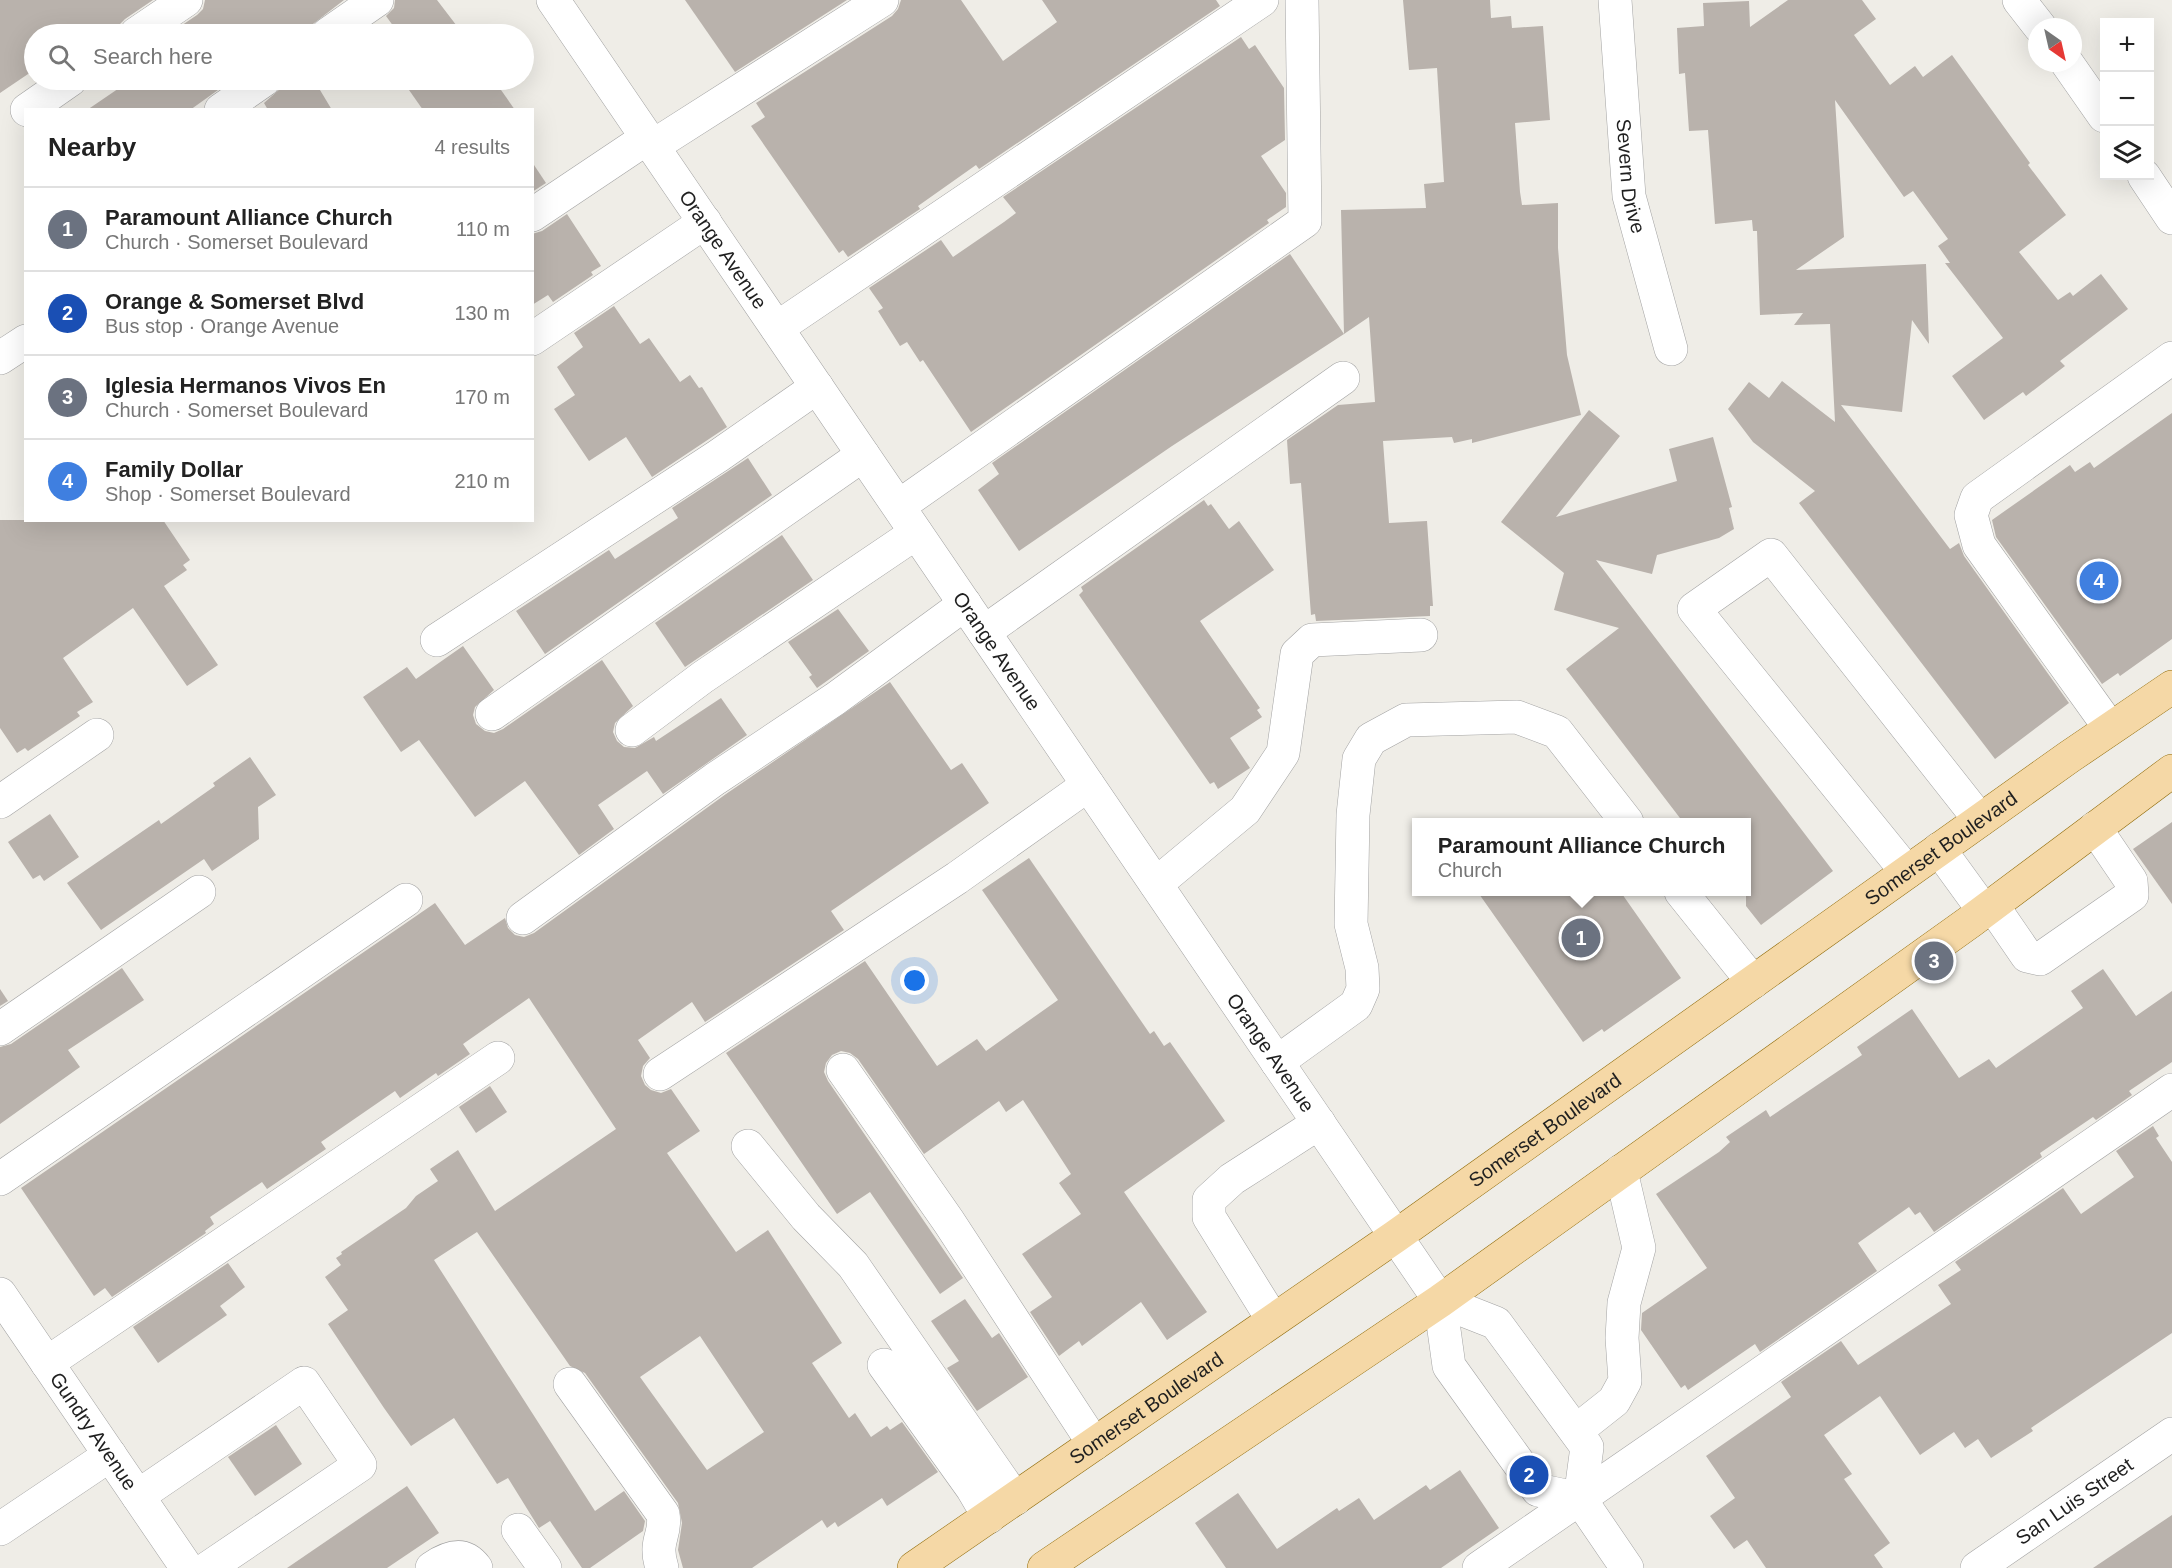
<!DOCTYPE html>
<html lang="en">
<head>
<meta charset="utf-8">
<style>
	body { margin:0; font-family:Helvetica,sans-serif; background:#f6f6f6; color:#222 }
	.controls { position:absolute; right:18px; top:18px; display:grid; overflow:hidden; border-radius:0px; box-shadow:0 6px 24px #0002 }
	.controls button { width:54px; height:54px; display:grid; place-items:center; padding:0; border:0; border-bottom:2px solid #e0e0e0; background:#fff; color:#222; font:30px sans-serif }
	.compass { position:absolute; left:2028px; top:18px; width:54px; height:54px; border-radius:50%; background:#fff; box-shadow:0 6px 24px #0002; rotate:146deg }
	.you { position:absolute; left:915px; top:981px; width:21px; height:21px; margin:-15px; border:4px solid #fff; border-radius:50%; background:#1a73e8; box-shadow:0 0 0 9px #1a73e833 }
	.badge { display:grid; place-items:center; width:39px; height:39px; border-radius:50%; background:#c01a0f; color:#fff; font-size:20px; font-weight:700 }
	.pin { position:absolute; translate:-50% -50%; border:3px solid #fff; box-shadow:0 2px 6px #0006 }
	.popup { position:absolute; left:1412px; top:818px; width:339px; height:78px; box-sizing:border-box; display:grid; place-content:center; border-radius:0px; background:#fff; filter:drop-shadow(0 2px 4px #0005); font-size:20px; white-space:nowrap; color:#767676 }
	.popup b { font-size:22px; color:#222 }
	.popup::after { content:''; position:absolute; left:50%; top:100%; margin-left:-12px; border:12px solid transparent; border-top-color:#fff }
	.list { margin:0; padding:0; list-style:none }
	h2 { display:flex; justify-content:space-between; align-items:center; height:78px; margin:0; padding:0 24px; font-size:26px }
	h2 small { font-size:20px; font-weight:400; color:#767676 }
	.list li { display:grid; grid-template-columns:39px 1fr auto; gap:18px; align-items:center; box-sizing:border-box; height:84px; padding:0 24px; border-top:2px solid #e0e0e0 }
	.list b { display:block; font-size:22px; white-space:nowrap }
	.list p { margin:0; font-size:20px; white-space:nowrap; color:#767676 }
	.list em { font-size:20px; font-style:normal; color:#767676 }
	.icon { flex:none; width:33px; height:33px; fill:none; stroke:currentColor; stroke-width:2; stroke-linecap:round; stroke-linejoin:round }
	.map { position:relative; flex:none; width:2172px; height:1568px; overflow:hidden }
	.search { position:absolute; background:#fff; box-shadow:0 6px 24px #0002; left:24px; top:24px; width:510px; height:66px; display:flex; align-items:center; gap:15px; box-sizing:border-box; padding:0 21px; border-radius:33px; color:#767676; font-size:22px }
	.panel { position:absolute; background:#fff; box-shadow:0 6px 24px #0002; left:24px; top:108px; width:510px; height:414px; border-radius:0px }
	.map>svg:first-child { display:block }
	.building { fill:#b9b2ac; fill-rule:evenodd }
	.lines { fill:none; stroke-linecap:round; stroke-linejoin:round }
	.minor-casing { stroke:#a3a3a3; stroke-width:34 }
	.major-casing { stroke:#906c0b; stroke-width:34 }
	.minor { stroke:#fff; stroke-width:33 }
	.major { stroke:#f5d8a6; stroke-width:33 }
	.labels { text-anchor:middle; stroke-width:6; stroke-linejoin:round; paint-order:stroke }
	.street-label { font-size:20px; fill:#1f1f1f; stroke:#fff }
</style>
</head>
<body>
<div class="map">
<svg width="2172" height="1568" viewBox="0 0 2172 1568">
	<rect width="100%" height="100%" fill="#efede7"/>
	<g class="building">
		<polygon points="0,0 153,0 125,19 119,25 117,34 34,34 34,70 0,93"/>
		<polygon points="205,0 344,0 300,34 169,34 197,15 203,9"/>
		<polygon points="395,0 437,0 463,34 399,34 386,16 394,8"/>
		<polygon points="685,0 847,0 735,72"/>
		<polygon points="901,0 961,0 1003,61 1057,22 1042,0 1216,0 1220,6 979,169 976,165 918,206 920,209 848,257 843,250 839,253 751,126 765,117 756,103 892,16 898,9"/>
		<polygon points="1403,0 1490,0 1491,18 1511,16 1512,28 1543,26 1550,120 1515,123 1520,192 1522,205 1558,203 1558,248 1567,355 1581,415 1472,443 1472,439 1454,443 1452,437 1383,441 1389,523 1427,521 1433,606 1430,606 1430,616 1316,621 1315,614 1311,615 1301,483 1290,484 1287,440 1338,405 1375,402 1369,317 1344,334 1341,210 1426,208 1424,184 1444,182 1437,68 1409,70"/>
		<polygon points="1788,0 1862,0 1876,19 1854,35 1890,85 1915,66 1923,77 1952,55 2030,163 2028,165 2066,215 2019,252 2058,300 2070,292 2073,296 2101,274 2128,309 2060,361 2065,366 2026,396 2023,392 1984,420 1952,376 2003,338 1945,263 1950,263 1938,246 1948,239 1913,191 1904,197 1835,100 1844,237 1796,270 1926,264 1929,344 1912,320 1902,412 1841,405 1950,549 1959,543 1964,556 2069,703 1995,759 1799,503 1815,491 1753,442 1728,409 1749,382 1769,398 1782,381 1835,422 1830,324 1794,325 1803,313 1760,315 1757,231 1753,231 1752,220 1715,224 1708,130 1689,131 1685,73 1679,74 1677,28 1704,26 1703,3 1749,1 1750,27"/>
		<polygon points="1241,37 1249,49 1255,45 1284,88 1285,140 1261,156 1286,193 1286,207 1267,220 1269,223 971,432 923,360 920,362 907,342 900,346 878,311 883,308 869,288 941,240 953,257 1004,222 1016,213 1003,197"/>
		<polygon points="131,80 232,80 190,110 87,110"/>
		<polygon points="283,80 314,80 332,110 268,110 264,103 281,88"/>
		<polygon points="402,80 494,80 515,110 423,110"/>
		<polygon points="532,162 546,183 532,192"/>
		<polygon points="567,214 601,266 591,272 593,275 553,302 548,295 532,305 532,234 542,231"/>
		<polygon points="1290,254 1344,334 1172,446 1019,551 978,490 999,474 992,463"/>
		<polygon points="614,306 640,344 649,338 680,382 690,375 699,388 702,387 727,427 652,477 626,437 589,461 554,409 575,395 557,367 583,347 574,333"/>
		<polygon points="1589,410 1620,436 1556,517 1677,481 1669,449 1713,437 1732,507 1729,508 1734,529 1719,538 1657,555 1652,574 1596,560 1833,871 1761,925 1746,906 1746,822 1683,822 1566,669 1619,628 1554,610 1564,573 1501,522"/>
		<polygon points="2172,413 2172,639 2120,676 2118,673 2102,684 1996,537 1992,520 2070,465 2075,472 2090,462 2094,468"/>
		<polygon points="748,458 772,495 545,654 516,611 609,550 615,559 678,518 672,508"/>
		<polygon points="1204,500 1208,506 1211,504 1229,529 1239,521 1274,570 1200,621 1260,708 1257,710 1262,717 1230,738 1250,768 1218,789 1214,782 1210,784 1079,595 1083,591 1081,587"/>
		<polygon points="0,520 163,520 190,560 183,565 187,570 164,586 218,665 187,686 133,608 63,658 93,702 77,712 80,716 28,751 25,748 17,753 0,728"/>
		<polygon points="782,535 813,580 685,667 655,623"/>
		<polygon points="838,609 869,651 817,688 809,677 812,675 788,642"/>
		<polygon points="463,646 494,690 475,707 473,715 476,724 485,731 494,733 503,729 602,660 633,706 615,723 613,732 617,741 624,747 635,748 654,737 656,741 721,698 747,735 663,794 647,771 598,805 614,829 579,855 525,781 475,817 419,740 401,752 363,697 407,667 416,679"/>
		<path d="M890 682 951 770 962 763 989 803 831 911 844 930 705 1022 692 1002 638 1040 650 1058 643 1066 641 1076 645 1085 651 1090 661 1093 671 1089 700 1131 667 1153 736 1252 768 1230 842 1343 812 1363 849 1418 855 1413 871 1437 887 1426 890 1430 902 1422 938 1472 887 1506 882 1498 838 1527 835 1522 827 1528 822 1520 752 1568H683L678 1550 682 1523 678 1503 585 1373 570 1366 477 1232 434 1260 595 1511 624 1491 645 1521 643 1531 590 1568H582L550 1521 539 1528 508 1478 497 1484 454 1418 411 1446 384 1408 328 1324 348 1310 325 1277 341 1265 336 1258 342 1254 341 1252 406 1208 416 1196 438 1181 430 1169 458 1150 495 1211 616 1129 529 998 463 1044 470 1054 438 1076 436 1073 400 1098 395 1091 321 1142 326 1149 267 1189 262 1182 210 1217 214 1224 205 1231 206 1233 112 1297 105 1288 94 1296 21 1188 435 903 465 945 505 918 508 928 515 935 524 937 534 933 726 794ZM700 1336 764 1432 707 1470 640 1377Z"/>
		<polygon points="250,757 276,795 258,807 259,839 212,871 204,859 101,930 67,883 159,820 161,824 215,786 213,783"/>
		<polygon points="50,814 79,857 44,881 40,875 33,879 8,842"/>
		<polygon points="2172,822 2172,904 2133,849"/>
		<polygon points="1029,858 1150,1034 1154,1031 1164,1046 1170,1042 1225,1121 1124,1192 1207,1312 1167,1340 1141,1302 1082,1346 1079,1341 1059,1356 1030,1312 1052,1297 1022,1254 1081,1214 1059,1183 1071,1174 1023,1100 1006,1112 999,1101 924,1154 858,1059 850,1053 841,1051 832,1055 826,1063 824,1072 828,1081 963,1278 940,1294 870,1192 837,1214 726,1053 865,961 937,1066 977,1039 986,1051 1058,1000 982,890"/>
		<polygon points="1477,891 1620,891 1681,978 1604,1032 1602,1029 1583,1042"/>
		<polygon points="122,968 144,1000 68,1050 80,1067 0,1124 0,1047 11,1044"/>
		<polygon points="2103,969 2136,1016 2172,991 2172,1062 2129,1091 2132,1095 2096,1120 2093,1117 2040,1153 2042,1157 1934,1232 1920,1212 1915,1215 1909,1207 1858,1243 1877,1271 1760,1352 1755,1344 1688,1390 1685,1385 1681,1388 1641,1330 1642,1313 1707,1268 1656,1194 1719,1152 1730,1142 1726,1137 1766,1110 1770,1117 1862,1055 1857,1047 1912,1009 1959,1078 1989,1059 1996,1068 2083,1008 2071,991"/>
		<polygon points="0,989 8,1001 0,1006"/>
		<polygon points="490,1086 507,1112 476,1133 459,1107"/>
		<polygon points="2153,1126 2159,1136 2156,1138 2172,1162 2172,1333 2031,1428 2033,1431 1991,1458 1978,1439 1965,1448 1954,1432 1920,1455 1880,1396 1824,1435 1852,1474 1844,1479 1890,1543 1874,1555 1883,1568 1766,1568 1747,1540 1734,1549 1710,1516 1735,1498 1706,1456 1791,1397 1781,1382 1841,1341 1858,1365 1951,1304 1938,1285 1961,1270 1955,1262 2063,1188 2081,1214 2134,1177 2116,1151"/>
		<polygon points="228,1263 245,1287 220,1306 227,1315 158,1363 133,1327"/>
		<polygon points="965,1299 992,1338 999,1333 1028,1377 977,1411 947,1368 959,1361 931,1321"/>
		<polygon points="276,1425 302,1464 255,1496 228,1457"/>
		<polygon points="1460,1470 1499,1528 1441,1568 1226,1568 1195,1523 1238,1493 1277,1549 1337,1508 1339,1511 1359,1498 1374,1520 1426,1485 1430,1490"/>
		<polygon points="407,1486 439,1533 387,1568 287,1568"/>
		<polygon points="2172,1515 2172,1568 2093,1568"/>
	</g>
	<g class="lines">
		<defs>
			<g id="minor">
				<path id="s1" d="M553 0 1440 1301 1449 1366 1538 1490 1580 1499"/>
				<path id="s2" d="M1615 0 1629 196 1671 349"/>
				<polyline points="2019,0 2040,27"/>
				<polyline points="136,34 186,0"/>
				<polyline points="328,34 377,0"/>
				<polyline points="2067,63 2104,116"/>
				<polyline points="27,110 70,80"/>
				<polyline points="221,110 264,80"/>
				<polyline points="653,146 882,0"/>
				<polyline points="2144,176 2172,218"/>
				<polyline points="532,215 647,138"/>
				<polyline points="777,328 1262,0"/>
				<polyline points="532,339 705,222"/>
				<polyline points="0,358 26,341"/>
				<polyline points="899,506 1305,221 1302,0"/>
				<polyline points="984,632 1343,378"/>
				<polyline points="437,640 718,456 817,387"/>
				<polyline points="492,714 863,455"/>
				<polyline points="2110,728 1979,545 1971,515 1977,498 2172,358"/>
				<polyline points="632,730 703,677 916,533"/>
				<polyline points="0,802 97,735"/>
				<polyline points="1939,849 1984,911"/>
				<polyline points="1907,872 1694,609 1771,555 1980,820"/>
				<polyline points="1156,884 1245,810 1283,753 1297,654 1312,640 1421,635"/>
				<polyline points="1681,892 1753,982"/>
				<polyline points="1992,905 2027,956 2040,959 2132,895 2131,881 2095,828"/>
				<polyline points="523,918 715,779 835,699 965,604"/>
				<polyline points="0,1029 199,892"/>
				<polyline points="1277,1062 1356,1005 1363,989 1362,968 1351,924 1353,815 1359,759 1371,739 1406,720 1517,717 1557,732 1627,822"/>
				<polyline points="843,1070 949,1222 1094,1444"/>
				<polyline points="660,1074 957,878 1088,785"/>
				<polyline points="748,1146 806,1217 853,1265 1015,1499"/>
				<polyline points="0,1179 406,900"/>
				<path id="s3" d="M0 1294 187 1568"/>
				<polyline points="1440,1301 1496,1323 1587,1447 1580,1499 1627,1568"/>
				<polyline points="1273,1320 1209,1217 1209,1200 1232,1179 1319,1123"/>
				<polyline points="47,1363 498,1058"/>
				<polyline points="884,1365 972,1488 989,1517"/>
				<path d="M570 1384 663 1514C667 1536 653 1539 662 1568"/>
				<polyline points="1576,1431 1614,1401 1625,1381 1622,1338 1624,1303 1639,1248 1621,1171"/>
				<polyline points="138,1496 304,1383 360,1465 208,1568"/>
				<polyline points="0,1529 110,1455"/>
				<polyline points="518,1530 545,1568"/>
				<path d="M432 1568C448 1557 463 1551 476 1568"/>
				<polyline points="1479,1568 2172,1090"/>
				<path id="s4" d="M1977 1568 2172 1434"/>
			</g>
			<g id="major">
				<path id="s5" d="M914 1568 1396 1236 2069 757 2172 687"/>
				<polyline points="1044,1568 1440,1301 1971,921 2172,771"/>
			</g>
		</defs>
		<use href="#minor" class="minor-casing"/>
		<use href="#major" class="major-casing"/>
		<use href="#minor" class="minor"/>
		<use href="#major" class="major"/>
	</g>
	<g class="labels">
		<g class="street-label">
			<text dy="7" stroke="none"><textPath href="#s2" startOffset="177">Severn Drive</textPath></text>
			<text dy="7" stroke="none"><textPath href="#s1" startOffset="302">Orange Avenue</textPath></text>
			<text dy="7" stroke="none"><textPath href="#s1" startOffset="788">Orange Avenue</textPath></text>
			<text dy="7" stroke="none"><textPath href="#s5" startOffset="1254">Somerset Boulevard</textPath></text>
			<text dy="7" stroke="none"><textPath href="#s1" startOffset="1274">Orange Avenue</textPath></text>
			<text dy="7" stroke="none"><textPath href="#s5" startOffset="768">Somerset Boulevard</textPath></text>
			<text dy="7" stroke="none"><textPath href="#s5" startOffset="282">Somerset Boulevard</textPath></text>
			<text dy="7" stroke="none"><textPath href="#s3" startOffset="166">Gundry Avenue</textPath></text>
			<text dy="7" stroke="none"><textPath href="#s4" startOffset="118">San Luis Street</textPath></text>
		</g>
	</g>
</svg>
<div class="controls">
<button>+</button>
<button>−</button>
<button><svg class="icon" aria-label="layers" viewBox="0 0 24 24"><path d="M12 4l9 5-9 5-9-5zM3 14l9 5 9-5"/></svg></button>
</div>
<svg class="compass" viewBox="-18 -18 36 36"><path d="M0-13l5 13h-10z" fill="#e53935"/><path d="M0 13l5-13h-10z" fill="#767676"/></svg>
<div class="you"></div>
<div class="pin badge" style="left:1581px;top:938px;background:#6b7280">1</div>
<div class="popup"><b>Paramount Alliance Church</b>Church</div>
<div class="pin badge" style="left:1529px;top:1475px;background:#1a4fb4">2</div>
<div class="pin badge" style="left:1934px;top:961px;background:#6b7280">3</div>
<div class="pin badge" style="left:2099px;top:581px;background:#3f7fe0">4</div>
<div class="search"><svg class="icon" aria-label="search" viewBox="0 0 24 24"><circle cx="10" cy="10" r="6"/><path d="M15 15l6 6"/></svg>Search here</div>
<section class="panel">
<h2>Nearby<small>4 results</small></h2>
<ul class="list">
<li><span class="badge" style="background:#6b7280">1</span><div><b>Paramount Alliance Church</b><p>Church · Somerset Boulevard</p></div><em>110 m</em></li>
<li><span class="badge" style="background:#1a4fb4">2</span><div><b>Orange &amp; Somerset Blvd</b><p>Bus stop · Orange Avenue</p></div><em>130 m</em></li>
<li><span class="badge" style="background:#6b7280">3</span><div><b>Iglesia Hermanos Vivos En</b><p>Church · Somerset Boulevard</p></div><em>170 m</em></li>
<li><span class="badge" style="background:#3f7fe0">4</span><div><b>Family Dollar</b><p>Shop · Somerset Boulevard</p></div><em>210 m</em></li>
</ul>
</section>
</div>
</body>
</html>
